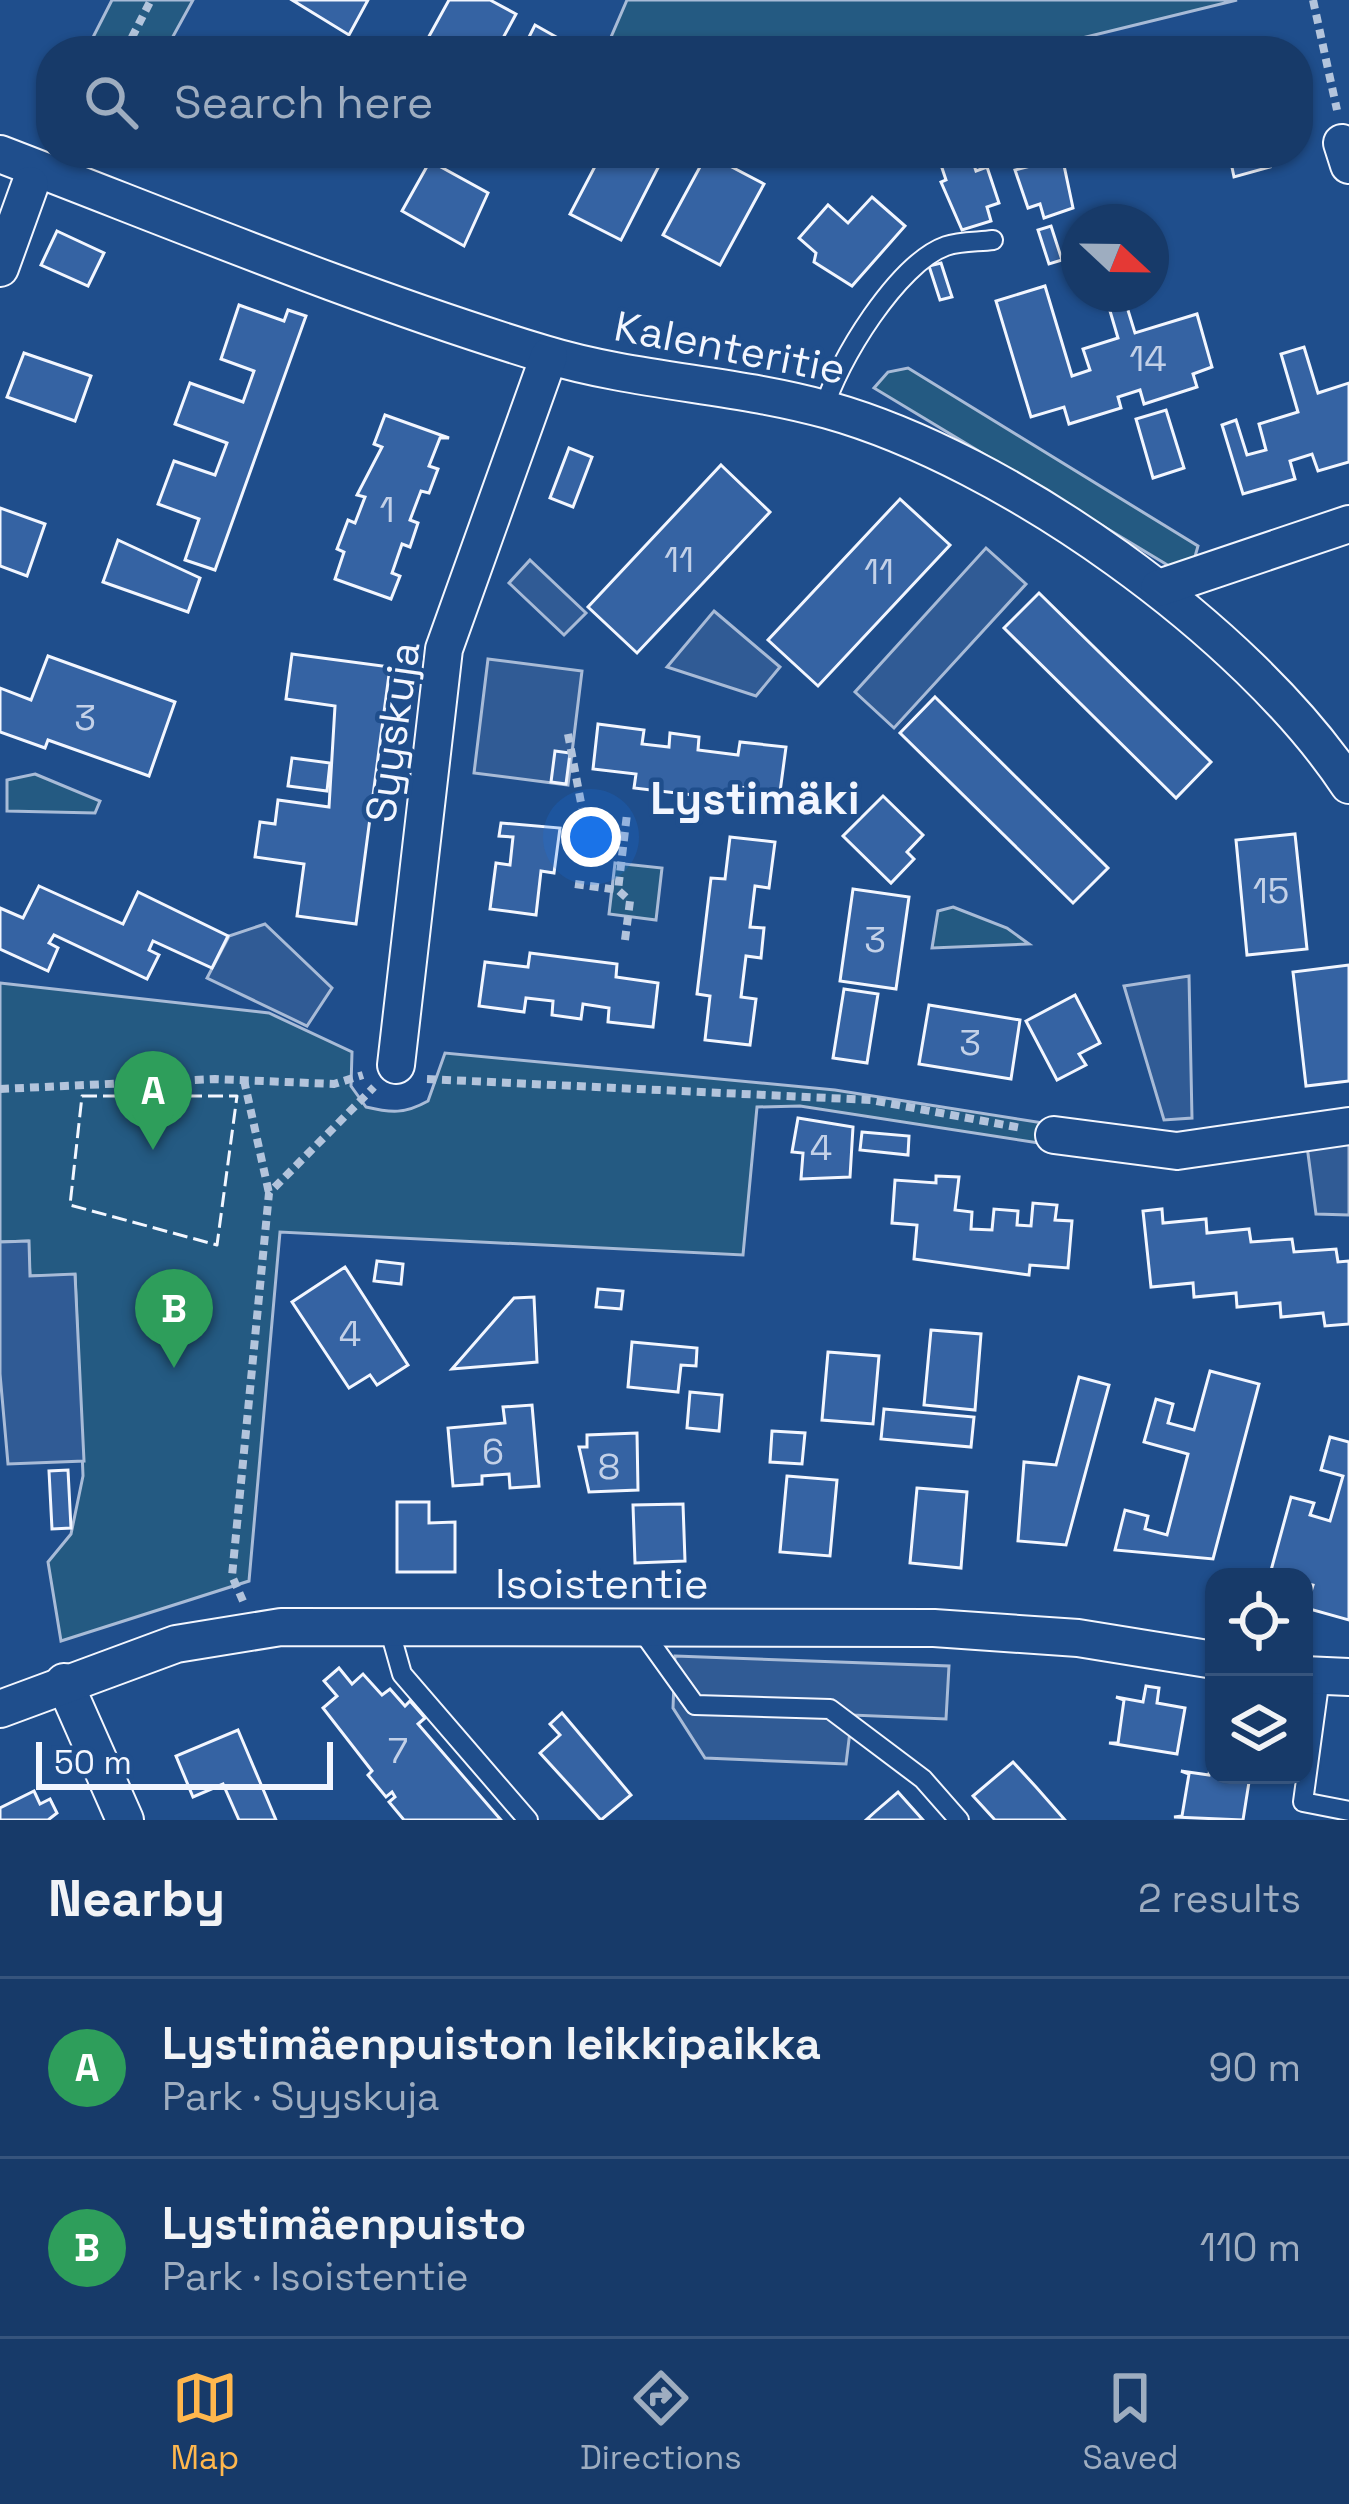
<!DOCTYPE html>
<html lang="en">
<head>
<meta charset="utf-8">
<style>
	body { margin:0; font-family:"Space Grotesk",sans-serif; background:#244571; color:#f1f3f6 }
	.controls { position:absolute; right:36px; bottom:36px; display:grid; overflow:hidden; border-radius:24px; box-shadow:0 3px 9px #0004 }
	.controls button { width:108px; height:108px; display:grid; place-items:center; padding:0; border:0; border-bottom:3px solid #36547d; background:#173a69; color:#f1f3f6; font:60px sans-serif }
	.compass { position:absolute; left:1061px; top:204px; width:108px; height:108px; border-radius:50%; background:#173a69; box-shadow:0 3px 9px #0004; rotate:112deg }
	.scale { position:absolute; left:36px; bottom:30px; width:297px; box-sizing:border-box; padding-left:12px; border:6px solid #f2f6ff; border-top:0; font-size:33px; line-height:42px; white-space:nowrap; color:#f2f6ff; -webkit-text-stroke:9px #1f4e8c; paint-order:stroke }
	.you { position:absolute; left:591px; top:837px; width:42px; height:42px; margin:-30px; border:9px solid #fff; border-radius:50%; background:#1a73e8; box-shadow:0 0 0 18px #1a73e833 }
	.badge { display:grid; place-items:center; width:78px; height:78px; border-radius:50%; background:#ffb74d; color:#fff; font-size:39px; font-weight:700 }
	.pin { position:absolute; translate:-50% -99px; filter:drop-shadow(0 3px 6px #0008) }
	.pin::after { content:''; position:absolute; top:63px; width:42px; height:36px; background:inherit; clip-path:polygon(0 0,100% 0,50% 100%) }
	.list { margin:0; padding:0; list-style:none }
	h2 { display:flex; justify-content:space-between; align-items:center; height:156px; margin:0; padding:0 48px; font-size:51px }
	h2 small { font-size:39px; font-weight:400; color:#9eadc0 }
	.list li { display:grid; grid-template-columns:78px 1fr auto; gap:36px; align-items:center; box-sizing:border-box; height:180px; padding:0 48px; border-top:3px solid #36547d }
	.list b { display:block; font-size:45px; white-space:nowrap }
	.list p { margin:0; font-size:39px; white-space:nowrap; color:#9eadc0 }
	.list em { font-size:39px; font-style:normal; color:#9eadc0 }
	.icon { flex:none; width:66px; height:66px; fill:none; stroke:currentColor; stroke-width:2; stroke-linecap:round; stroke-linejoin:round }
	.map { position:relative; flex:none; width:1349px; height:1820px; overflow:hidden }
	.search { position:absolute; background:#173a69; box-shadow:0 3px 9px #0004; left:36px; right:36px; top:36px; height:132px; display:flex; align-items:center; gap:30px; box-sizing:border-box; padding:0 42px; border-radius:48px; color:#9eadc0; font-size:45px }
	.sheet { height:516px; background:#173a69 }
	nav { display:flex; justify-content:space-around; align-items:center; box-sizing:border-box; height:168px; border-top:3px solid #36547d; background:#173a69; font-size:33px; color:#9eadc0 }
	nav a { display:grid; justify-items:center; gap:6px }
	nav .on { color:#ffb74d }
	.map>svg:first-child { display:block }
	.green { fill:#245a82; stroke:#a8bbd7; stroke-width:3 }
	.parking { fill:#305b95; stroke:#a8bbd7; stroke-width:3 }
	.building { fill:#3563a3; stroke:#f2f6ff; stroke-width:3 }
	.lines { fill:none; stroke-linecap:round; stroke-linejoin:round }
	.service-casing { stroke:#f2f6ff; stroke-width:22 }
	.minor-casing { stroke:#f2f6ff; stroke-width:40 }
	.path { stroke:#b3c4dc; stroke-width:8; stroke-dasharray:9 6; stroke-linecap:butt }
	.service { stroke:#1f4e8c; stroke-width:18 }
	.minor { stroke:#1f4e8c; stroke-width:36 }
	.fence { stroke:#f2f6ff; stroke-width:3; stroke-dasharray:15 6; stroke-linecap:butt }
	.labels { text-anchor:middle; stroke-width:9; stroke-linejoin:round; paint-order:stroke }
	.number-label { font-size:36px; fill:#c3d1e8 }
	.street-label { font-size:42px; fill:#f2f6ff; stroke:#1f4e8c }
	.neighbourhood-label { font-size:45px; font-weight:bold; fill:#f2f6ff; stroke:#1f4e8c }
</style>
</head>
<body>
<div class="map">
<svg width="1349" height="1820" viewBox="0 0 1349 1820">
	<rect width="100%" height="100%" fill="#1f4e8c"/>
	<g class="green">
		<polygon points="112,0 193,0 165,51 86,51"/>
		<polygon points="627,0 1237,0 1078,39 1076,51 605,51"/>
		<polygon points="908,368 1198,546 1189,578 874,388 888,372"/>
		<polygon points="35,774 100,801 95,813 7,811 7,780"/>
		<polygon points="615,863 662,868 656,920 609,914"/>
		<polygon points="953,907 1007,928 1029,944 932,948 938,911"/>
		<path d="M0 983 269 1013 352 1052 351 1086 366 1107C391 1113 405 1114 428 1101L445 1053 835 1090 1056 1125 1052 1145 800 1106 757 1107 743 1255 280 1232 249 1581 61 1641 48 1562 71 1534 83 1476 75 1275 30 1276 28 1241 0 1242Z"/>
	</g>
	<g class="parking">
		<polygon points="986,548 1026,584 894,728 855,692"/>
		<polygon points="530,560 586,613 564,635 509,583"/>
		<polygon points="714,611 780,667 756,696 667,667"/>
		<polygon points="488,659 582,671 568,785 474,773"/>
		<polygon points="265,924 332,988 307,1026 207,978 229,936"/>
		<polygon points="1189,976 1192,1118 1164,1120 1124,986"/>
		<polygon points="1349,1142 1349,1215 1316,1214 1307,1146"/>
		<polygon points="29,1241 30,1276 75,1274 84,1461 8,1464 0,1374 0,1242"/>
		<polygon points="675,1656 949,1666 946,1719 852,1715 846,1764 705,1758 673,1708"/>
	</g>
	<g class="building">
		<polygon points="292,0 368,0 349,35"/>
		<polygon points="449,0 490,0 516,14 496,51 422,49"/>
		<polygon points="535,25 581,51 522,51"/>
		<polygon points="1229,41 1230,51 1151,51 1151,49 1192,45 1193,51 1228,47"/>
		<polygon points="602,153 648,153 662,160 621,240 570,214"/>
		<polygon points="937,153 970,153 976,171 987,167 999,203 987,207 991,221 962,230 941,182 946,180"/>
		<polygon points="1023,153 1062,156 1073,208 1044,218 1040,204 1028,208 1015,170 1027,167"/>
		<polygon points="1229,153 1267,153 1270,167 1234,177"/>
		<polygon points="707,154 764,184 720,265 663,235"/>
		<polygon points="430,161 488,193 464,246 402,211"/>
		<polygon points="872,197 905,226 852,286 814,262 816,253 799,238 828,205 848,223"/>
		<polygon points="1051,226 1062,260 1049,264 1038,230"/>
		<polygon points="57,231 104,253 88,286 41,265"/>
		<polygon points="941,263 952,297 940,300 929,266"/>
		<polygon points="1045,286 1072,376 1090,370 1083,349 1118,338 1105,294 1123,294 1135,333 1197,314 1212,367 1193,374 1197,387 1144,404 1140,390 1118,397 1121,408 1069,424 1064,407 1031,417 996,301"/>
		<polygon points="239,305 284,321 288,310 306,316 215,570 185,560 199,519 158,504 174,461 215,475 227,443 175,424 190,383 243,402 254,371 221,359"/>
		<polygon points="1304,347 1318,393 1349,383 1349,462 1318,471 1312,454 1290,461 1295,479 1243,494 1222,425 1236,420 1247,455 1266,450 1259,424 1298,412 1281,354"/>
		<polygon points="24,353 91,376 75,421 7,397"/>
		<polygon points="1166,410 1184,468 1153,478 1136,419"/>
		<polygon points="385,415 449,438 440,438 429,466 438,469 429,493 421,491 410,520 418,523 410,547 402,544 392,573 400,576 391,599 335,579 344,552 337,549 348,520 355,523 365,497 357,495 382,447 374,444"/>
		<polygon points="569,448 592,457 573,507 550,498"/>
		<polygon points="721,465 770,512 637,653 588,607"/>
		<polygon points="900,499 950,545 818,686 768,640"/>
		<polygon points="0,508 45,524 27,576 0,566"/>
		<polygon points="118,540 200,578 188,612 103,582"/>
		<polygon points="1039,593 1211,762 1176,798 1004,628"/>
		<polygon points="292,654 390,667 356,924 297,916 304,864 255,857 260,822 275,824 278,800 329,807 335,706 286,699"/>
		<polygon points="48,656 175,702 149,776 48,740 45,748 0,732 0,688 31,700"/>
		<polygon points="935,697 1108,868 1073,903 900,733"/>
		<polygon points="598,724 644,730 642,744 669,747 670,733 699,737 698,750 738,755 740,742 786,747 780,792 738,787 736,800 634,788 636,774 593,769"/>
		<polygon points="555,751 570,753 566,784 551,782"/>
		<polygon points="292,758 330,763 327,791 288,786"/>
		<polygon points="883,796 923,835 907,852 914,859 891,883 843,836"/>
		<polygon points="501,823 560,828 554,873 541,871 536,915 490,909 496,863 510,865 513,837 499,836"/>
		<polygon points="1295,834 1307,949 1247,955 1236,840"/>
		<polygon points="730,837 775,842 769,888 755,886 750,927 764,928 761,958 746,956 741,997 756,999 750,1045 705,1040 710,996 697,994 711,878 725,879"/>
		<polygon points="39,886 123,924 138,892 228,936 212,968 153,941 149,950 159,955 147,979 54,935 49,943 58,948 48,971 0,949 0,908 23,918"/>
		<polygon points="853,889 909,897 896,989 840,981"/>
		<polygon points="530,953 617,964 616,977 658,983 653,1027 608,1022 609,1008 583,1004 581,1019 552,1015 553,1001 526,998 524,1012 479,1006 485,962 528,967"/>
		<polygon points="1349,965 1349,1081 1306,1086 1293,972"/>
		<polygon points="844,989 878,994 867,1063 833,1058"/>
		<polygon points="1075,995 1100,1043 1079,1054 1086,1065 1057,1080 1026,1021"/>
		<polygon points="929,1005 1020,1020 1011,1079 919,1064"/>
		<polygon points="798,1118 853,1127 850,1177 801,1179 803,1153 792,1152"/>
		<polygon points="862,1132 909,1136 908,1155 860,1150"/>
		<polygon points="936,1176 959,1177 955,1210 972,1212 971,1229 992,1230 994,1209 1018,1211 1017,1225 1031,1226 1033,1203 1057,1205 1055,1220 1072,1221 1068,1268 1030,1265 1029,1275 914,1259 917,1225 892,1223 895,1180 936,1183"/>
		<polygon points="1162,1209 1163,1223 1206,1219 1207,1233 1249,1229 1251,1242 1292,1239 1294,1252 1336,1249 1338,1262 1349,1261 1349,1324 1325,1326 1323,1313 1281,1317 1280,1303 1237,1307 1236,1293 1194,1297 1193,1283 1151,1287 1143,1211"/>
		<polygon points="377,1261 403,1264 401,1284 374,1281"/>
		<polygon points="345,1267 408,1365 377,1385 370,1375 349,1388 292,1302"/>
		<polygon points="598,1289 623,1291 621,1309 596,1307"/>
		<polygon points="534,1297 537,1362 452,1369 514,1298"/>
		<polygon points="931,1330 981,1334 975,1410 924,1405"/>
		<polygon points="632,1342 697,1348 696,1366 681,1365 678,1392 628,1387"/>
		<polygon points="828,1352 879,1356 873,1424 822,1420"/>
		<polygon points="1210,1371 1259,1384 1213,1559 1115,1550 1125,1510 1148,1516 1145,1529 1167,1535 1188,1454 1144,1442 1156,1399 1173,1404 1168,1423 1194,1430"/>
		<polygon points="1079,1377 1109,1385 1066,1545 1018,1541 1024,1462 1056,1465"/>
		<polygon points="690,1392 722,1395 719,1431 687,1428"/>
		<polygon points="532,1405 539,1486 510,1488 509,1474 482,1476 482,1484 453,1486 448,1428 505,1423 503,1407"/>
		<polygon points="884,1409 974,1417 971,1447 881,1439"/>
		<polygon points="772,1431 805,1433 802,1464 770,1462"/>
		<polygon points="637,1433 638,1490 589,1492 579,1447 587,1447 587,1435"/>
		<polygon points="1330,1437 1349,1442 1349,1620 1306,1608 1313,1585 1304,1583 1304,1577 1270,1574 1291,1497 1314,1503 1310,1515 1330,1521 1343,1476 1321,1470"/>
		<polygon points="68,1470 71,1528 52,1529 49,1471"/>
		<polygon points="787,1476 837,1480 830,1556 780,1552"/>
		<polygon points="917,1488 967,1492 961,1568 910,1563"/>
		<polygon points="397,1502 429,1502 429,1523 455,1522 455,1572 397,1572"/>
		<polygon points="683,1504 685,1561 635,1563 633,1505"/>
		<polygon points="339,1668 352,1684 363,1674 382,1695 390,1689 405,1706 410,1701 425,1718 418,1724 501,1820 404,1820 389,1802 395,1797 392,1792 386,1797 368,1775 372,1771 323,1708 337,1696 324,1681"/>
		<polygon points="1146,1686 1159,1688 1157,1703 1185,1708 1177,1754 1109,1743 1118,1743 1124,1700 1116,1697 1143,1702"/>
		<polygon points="562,1713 631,1795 601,1820 540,1753 560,1735 550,1724"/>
		<polygon points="238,1730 260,1782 276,1820 239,1820 223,1784 193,1797 176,1756"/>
		<polygon points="1211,1759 1214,1775 1249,1782 1243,1820 1174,1817 1182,1816 1189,1774 1181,1771 1209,1775"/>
		<polygon points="1013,1762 1036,1787 1065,1820 995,1820 973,1796"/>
		<polygon points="34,1791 40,1804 50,1799 57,1813 48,1820 0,1820 0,1808"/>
		<polygon points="898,1792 923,1820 866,1820 876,1811"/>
	</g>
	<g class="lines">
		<defs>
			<g id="service">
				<path d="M824 409C837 362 898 263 946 246 960 241 979 242 993 240"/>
				<polyline points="389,1628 402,1674 528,1820"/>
				<polyline points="642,1631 695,1705 830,1709 923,1779 959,1820"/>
				<polyline points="1320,1677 1303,1802 1349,1811"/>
			</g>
			<g id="minor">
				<polyline points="1342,143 1349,165"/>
				<path d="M0 154C180 223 360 298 544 354 636 382 735 384 828 410 1007 460 1247 631 1349 785"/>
				<polyline points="0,268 30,185"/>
				<polyline points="1159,588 1349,524"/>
				<polyline points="396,1065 444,649 549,356"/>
				<polyline points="1054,1135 1177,1151 1349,1126"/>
				<polyline points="1304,1675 1349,1677"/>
				<polyline points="64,1682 125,1820"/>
				<polyline points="0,1709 176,1644 281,1627 934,1628 1078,1638 1214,1660"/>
			</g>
		</defs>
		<use href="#service" class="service-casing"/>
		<use href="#minor" class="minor-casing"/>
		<g class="path">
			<polyline points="1313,0 1337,110"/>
			<polyline points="125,51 151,0"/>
			<polyline points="568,734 582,808"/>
			<polyline points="575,884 618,890"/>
			<polyline points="625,940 630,901 618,890 627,814"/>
			<polyline points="427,1079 871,1100 1021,1128"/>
			<polyline points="244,1080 269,1193"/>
			<polyline points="0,1089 215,1079 334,1084 363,1075"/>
			<polyline points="243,1601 232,1576 269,1193 374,1087"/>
		</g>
		<use href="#service" class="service"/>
		<use href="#minor" class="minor"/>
		<polygon class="fence" points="82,1096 237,1096 217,1245 70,1205"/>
	</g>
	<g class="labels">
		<g class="number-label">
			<text x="1148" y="371">14</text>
			<text x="387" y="522">1</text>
			<text x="679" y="572">11</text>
			<text x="879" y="584">11</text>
			<text x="85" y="730">3</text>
			<text x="1271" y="903">15</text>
			<text x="875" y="952">3</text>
			<text x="970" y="1055">3</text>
			<text x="821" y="1160">4</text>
			<text x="350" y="1346">4</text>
			<text x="493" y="1464">6</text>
			<text x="609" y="1479">8</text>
			<text x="398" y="1763">7</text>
		</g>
		<g class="street-label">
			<text transform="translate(730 347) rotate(11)" y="15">Kalenteritie</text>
			<text transform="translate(392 732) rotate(-82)" y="15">Syyskuja</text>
			<text x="602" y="1598">Isoistentie</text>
		</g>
		<g class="neighbourhood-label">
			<text x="755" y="814">Lystimäki</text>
		</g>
	</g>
</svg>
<div class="controls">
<button><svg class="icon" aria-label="locate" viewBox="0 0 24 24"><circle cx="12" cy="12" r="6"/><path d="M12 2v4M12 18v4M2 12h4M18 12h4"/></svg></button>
<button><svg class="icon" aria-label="layers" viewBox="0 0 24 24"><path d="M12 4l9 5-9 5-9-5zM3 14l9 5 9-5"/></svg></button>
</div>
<svg class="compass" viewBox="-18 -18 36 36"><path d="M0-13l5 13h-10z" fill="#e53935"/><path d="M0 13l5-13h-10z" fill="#9eadc0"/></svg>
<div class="scale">50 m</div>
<div class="you"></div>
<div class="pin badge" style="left:153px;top:1150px;background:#2e9e5b">A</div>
<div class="pin badge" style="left:174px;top:1368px;background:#2e9e5b">B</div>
<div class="search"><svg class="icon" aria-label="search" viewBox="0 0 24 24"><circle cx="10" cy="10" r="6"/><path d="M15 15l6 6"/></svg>Search here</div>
</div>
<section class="sheet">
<h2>Nearby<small>2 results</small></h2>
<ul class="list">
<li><span class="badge" style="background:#2e9e5b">A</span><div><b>Lystimäenpuiston leikkipaikka</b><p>Park · Syyskuja</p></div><em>90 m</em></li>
<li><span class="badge" style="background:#2e9e5b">B</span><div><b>Lystimäenpuisto</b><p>Park · Isoistentie</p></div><em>110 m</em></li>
</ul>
</section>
<nav>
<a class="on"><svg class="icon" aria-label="map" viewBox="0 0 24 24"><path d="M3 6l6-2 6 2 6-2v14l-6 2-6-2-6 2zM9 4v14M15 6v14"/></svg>Map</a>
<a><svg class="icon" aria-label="directions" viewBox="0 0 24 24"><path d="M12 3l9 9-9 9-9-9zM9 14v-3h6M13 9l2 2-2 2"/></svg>Directions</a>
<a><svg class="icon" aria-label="saved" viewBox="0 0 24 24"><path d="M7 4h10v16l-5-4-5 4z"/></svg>Saved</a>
</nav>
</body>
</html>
